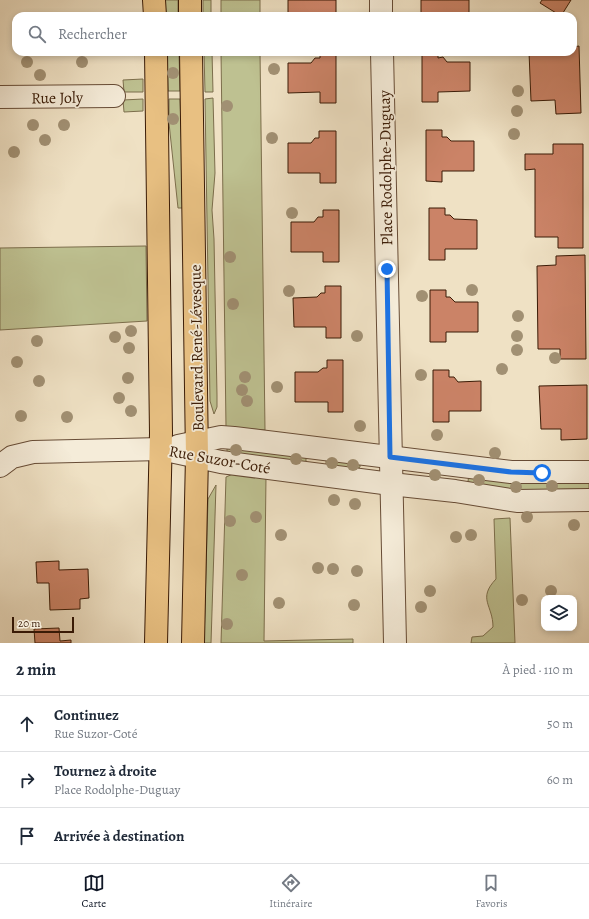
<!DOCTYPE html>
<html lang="fr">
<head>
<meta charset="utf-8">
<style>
	body { margin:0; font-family:Alegreya,serif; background:#f6f6f7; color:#1f2937 }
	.controls { position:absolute; right:12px; bottom:12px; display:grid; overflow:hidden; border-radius:8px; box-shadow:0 2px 6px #0003 }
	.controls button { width:36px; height:36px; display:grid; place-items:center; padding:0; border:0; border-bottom:1px solid #e0e1e3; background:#fff; color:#1f2937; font:20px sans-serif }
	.scale { position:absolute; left:12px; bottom:10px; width:62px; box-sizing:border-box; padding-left:4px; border:2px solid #3a1b06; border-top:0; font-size:11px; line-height:14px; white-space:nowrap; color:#3a1b06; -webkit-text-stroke:3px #f5ecd9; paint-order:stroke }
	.stop { position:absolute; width:12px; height:12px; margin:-9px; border:3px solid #1a73e8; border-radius:50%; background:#fff }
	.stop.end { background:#1a73e8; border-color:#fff; box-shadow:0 1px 4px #0008 }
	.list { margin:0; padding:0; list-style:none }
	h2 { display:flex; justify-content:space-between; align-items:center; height:52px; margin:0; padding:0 16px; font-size:17px }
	h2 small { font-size:13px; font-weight:400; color:#747a83 }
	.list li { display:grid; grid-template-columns:26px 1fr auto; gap:12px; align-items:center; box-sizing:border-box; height:56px; padding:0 16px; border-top:1px solid #e0e1e3 }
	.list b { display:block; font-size:15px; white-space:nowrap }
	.list p { margin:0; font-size:13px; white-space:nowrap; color:#747a83 }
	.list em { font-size:13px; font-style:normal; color:#747a83 }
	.icon { flex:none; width:22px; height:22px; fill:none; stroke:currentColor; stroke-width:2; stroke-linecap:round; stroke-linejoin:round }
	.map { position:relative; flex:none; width:589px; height:643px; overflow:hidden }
	.search { position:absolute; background:#fff; box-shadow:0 2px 6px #0003; left:12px; right:12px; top:12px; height:44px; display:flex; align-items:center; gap:10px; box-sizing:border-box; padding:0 14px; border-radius:12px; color:#747a83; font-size:15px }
	.sheet { height:220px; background:#fff }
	nav { display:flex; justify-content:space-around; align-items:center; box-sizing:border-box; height:56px; border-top:1px solid #e0e1e3; background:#fff; font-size:11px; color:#747a83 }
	nav a { display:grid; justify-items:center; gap:2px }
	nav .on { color:#111827 }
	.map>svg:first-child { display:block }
	.green { fill:#bec191; stroke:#7c6e4c }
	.building { fill:#cb8367; stroke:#3a1b06 }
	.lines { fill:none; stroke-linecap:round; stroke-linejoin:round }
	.minor-casing { stroke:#674c36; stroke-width:24 }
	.major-casing { stroke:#3a1b06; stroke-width:24 }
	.minor { stroke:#f5ecd9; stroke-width:22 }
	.major { stroke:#e8c082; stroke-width:22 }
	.tree { fill:#a19073 }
	.route { stroke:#1a73e8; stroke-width:5 }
	.labels { text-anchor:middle; stroke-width:3.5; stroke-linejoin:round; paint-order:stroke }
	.street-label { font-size:16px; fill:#3a1b06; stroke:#f5ecd9 }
</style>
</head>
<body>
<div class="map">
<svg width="589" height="643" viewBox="0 0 589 643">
	<rect width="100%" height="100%" fill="#efe1c4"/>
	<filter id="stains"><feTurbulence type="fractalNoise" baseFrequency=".005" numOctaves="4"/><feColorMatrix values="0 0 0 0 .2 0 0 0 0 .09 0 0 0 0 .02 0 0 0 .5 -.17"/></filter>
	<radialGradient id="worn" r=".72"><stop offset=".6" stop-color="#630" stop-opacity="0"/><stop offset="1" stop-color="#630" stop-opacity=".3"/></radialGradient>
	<g class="green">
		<polygon points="165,0 178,0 178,16 166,16"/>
		<rect x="203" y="0" width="8" height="16"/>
		<rect x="221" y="0" width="39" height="16"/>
		<polygon points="167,52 179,52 180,91 168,91"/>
		<polygon points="204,52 212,52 213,92 205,92"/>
		<polygon points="221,52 260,52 265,430 226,427"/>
		<polygon points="143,79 143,92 124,92 123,80"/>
		<polygon points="213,98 215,173 212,210 214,239 217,395 217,407 214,414 210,401 205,99"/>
		<polygon points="143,99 143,111 124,112 123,100"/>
		<polygon points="169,99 180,99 184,208 178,208 169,123"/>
		<polygon points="146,246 147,321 0,330 0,248"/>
		<polygon points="227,447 306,456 306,461 303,463 230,454 227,451"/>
		<polygon points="326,460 360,464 360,467 357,469 330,466 326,464"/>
		<polygon points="233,474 266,477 264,641 353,639 353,643 221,643 226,477"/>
		<polygon points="469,475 589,483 589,489 514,490 471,483 468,481"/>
		<polygon points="216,485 211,643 204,643 208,499"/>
		<path d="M510 518 515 643H471L472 637 483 636 493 627C493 605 477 599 496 579L494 519Z"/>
	</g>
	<g class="building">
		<polygon points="288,0 336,0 336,16 320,16 320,13 288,13"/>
		<polygon points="421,0 469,0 469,13 437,13 437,16 421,16"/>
		<polygon points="542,0 571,0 561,16 540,3"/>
		<polygon points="579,46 581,113 556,114 555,100 531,101 529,52 573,52 573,47"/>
		<polygon points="320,52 336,52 336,103 320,103 320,92 288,93 288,63 311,63 315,58 320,58"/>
		<polygon points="422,52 438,52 438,58 443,57 447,62 470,62 470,91 438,92 438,102 422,102"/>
		<polygon points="426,130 442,130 442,137 447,137 451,141 474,141 474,171 442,171 442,182 426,181"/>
		<polygon points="319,131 336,131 336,183 320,183 320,173 288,173 288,143 311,143 315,138 319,138"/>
		<polygon points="553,144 583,144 583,248 558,248 558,237 535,237 535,169 525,170 525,154 553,154"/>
		<polygon points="429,208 445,208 445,215 450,215 454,219 477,220 477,249 445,249 445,260 429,260"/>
		<polygon points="323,210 339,210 339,262 323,262 323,252 291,252 291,222 314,222 318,217 323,217"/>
		<polygon points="585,255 586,359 560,359 560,349 538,349 537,266 556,265 556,256"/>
		<polygon points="325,286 341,286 341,338 326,338 326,327 294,327 293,298 317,297 321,293 325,293"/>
		<polygon points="430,290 446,290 446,297 450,297 455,302 478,302 478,332 446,332 446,342 430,342"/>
		<polygon points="327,360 343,360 343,412 328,412 328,402 295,402 295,372 318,372 323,368 327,368"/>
		<polygon points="433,370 449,370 449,377 454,377 458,382 481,381 481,411 449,411 449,422 433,422"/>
		<polygon points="587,385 587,439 561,440 561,429 541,429 539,386"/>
		<polygon points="59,561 59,570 88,569 89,598 80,599 80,609 50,610 49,583 37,583 36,562"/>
		<polygon points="59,628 60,641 71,640 71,643 35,643 34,629"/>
	</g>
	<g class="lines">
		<defs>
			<g id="minor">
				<polyline points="381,0 381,16"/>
				<polyline points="382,52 395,643"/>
				<polyline points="0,97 114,96"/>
				<polyline points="178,446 221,437 234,438 511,472 589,472"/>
				<polyline points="0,466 12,457 33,452 161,449 221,462 391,484 455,491 517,501 589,500"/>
			</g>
			<g id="major">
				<polyline points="154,0 155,16"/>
				<polyline points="190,0 190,16"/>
				<polyline points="156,52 161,433 156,643"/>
				<polyline points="191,52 197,456 193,643"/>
			</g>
		</defs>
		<use href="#minor" class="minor-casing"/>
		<use href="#major" class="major-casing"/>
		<use href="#minor" class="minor"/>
		<use href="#major" class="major"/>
	</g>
	<g class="tree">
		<circle cx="27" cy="62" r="6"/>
		<circle cx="82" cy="62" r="6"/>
		<circle cx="274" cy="69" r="6"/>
		<circle cx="173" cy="73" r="6"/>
		<circle cx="40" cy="75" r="6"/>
		<circle cx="518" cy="91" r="6"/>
		<circle cx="227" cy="106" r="6"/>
		<circle cx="517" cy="111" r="6"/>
		<circle cx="173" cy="119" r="6"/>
		<circle cx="33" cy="125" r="6"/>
		<circle cx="64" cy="125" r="6"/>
		<circle cx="514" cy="134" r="6"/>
		<circle cx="272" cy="138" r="6"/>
		<circle cx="45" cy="140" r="6"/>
		<circle cx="14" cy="152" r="6"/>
		<circle cx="292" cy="213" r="6"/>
		<circle cx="230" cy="257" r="6"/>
		<circle cx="472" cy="290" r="6"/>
		<circle cx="289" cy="291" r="6"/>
		<circle cx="422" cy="296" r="6"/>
		<circle cx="233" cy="304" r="6"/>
		<circle cx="518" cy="316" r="6"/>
		<circle cx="131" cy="331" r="6"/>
		<circle cx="357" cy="336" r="6"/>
		<circle cx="517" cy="336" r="6"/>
		<circle cx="115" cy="337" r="6"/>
		<circle cx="37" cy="341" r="6"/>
		<circle cx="129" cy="348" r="6"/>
		<circle cx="517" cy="350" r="6"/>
		<circle cx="555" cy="358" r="6"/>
		<circle cx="17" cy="362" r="6"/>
		<circle cx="502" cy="369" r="6"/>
		<circle cx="421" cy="375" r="6"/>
		<circle cx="245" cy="377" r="6"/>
		<circle cx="128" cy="378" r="6"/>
		<circle cx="39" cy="381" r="6"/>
		<circle cx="277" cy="387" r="6"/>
		<circle cx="242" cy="390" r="6"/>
		<circle cx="119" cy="398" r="6"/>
		<circle cx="247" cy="401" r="6"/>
		<circle cx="131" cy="411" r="6"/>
		<circle cx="21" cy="416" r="6"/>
		<circle cx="67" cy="417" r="6"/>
		<circle cx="360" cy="426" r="6"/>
		<circle cx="437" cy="435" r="6"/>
		<circle cx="236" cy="450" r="6"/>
		<circle cx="495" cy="453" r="6"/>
		<circle cx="296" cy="459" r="6"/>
		<circle cx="332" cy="463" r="6"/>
		<circle cx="353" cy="465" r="6"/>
		<circle cx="435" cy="475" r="6"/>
		<circle cx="479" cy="480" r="6"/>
		<circle cx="552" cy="486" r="6"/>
		<circle cx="516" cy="487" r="6"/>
		<circle cx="334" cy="500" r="6"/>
		<circle cx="355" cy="504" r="6"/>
		<circle cx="256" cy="517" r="6"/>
		<circle cx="527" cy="517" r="6"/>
		<circle cx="230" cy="521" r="6"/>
		<circle cx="574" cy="525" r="6"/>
		<circle cx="281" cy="535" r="6"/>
		<circle cx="471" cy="535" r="6"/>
		<circle cx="456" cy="537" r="6"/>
		<circle cx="318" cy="568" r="6"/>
		<circle cx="333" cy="569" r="6"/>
		<circle cx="357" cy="571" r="6"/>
		<circle cx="242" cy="575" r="6"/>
		<circle cx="430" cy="591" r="6"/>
		<circle cx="551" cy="591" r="6"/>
		<circle cx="522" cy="600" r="6"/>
		<circle cx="279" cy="603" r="6"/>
		<circle cx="354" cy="605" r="6"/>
		<circle cx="421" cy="607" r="6"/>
		<circle cx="227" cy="624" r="6"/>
	</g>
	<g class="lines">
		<polyline class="route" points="387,269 390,457 511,472 542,473"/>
	</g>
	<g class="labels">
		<g class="street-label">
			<text transform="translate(57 97) rotate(-1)" y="6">Rue Joly</text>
			<text transform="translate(385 168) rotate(-91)" y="6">Place Rodolphe-Duguay</text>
			<text transform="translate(196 348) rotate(-91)" y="6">Boulevard René-Lévesque</text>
			<text transform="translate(220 459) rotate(10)" y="6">Rue Suzor-Coté</text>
		</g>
	</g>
	<rect width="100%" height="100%" filter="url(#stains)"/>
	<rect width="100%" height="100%" fill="url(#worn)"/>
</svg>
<div class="controls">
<button><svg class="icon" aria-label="layers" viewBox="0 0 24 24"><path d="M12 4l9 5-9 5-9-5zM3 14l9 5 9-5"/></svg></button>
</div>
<div class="scale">20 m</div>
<div class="stop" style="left:542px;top:473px"></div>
<div class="stop end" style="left:387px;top:269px"></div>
<div class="search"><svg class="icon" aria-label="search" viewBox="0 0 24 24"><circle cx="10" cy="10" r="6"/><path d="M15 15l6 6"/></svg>Rechercher</div>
</div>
<section class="sheet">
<h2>2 min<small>À pied · 110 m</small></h2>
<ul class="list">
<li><svg class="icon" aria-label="ahead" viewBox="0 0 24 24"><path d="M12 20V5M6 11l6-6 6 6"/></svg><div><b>Continuez</b><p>Rue Suzor-Coté</p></div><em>50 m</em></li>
<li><svg class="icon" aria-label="right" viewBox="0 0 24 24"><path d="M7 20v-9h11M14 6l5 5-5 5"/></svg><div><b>Tournez à droite</b><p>Place Rodolphe-Duguay</p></div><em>60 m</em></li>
<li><svg class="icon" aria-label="arrive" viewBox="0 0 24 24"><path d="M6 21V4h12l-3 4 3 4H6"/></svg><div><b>Arrivée à destination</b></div></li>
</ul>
</section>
<nav>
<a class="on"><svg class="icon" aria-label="map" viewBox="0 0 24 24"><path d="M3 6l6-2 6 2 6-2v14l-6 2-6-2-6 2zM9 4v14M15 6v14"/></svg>Carte</a>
<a><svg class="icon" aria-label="directions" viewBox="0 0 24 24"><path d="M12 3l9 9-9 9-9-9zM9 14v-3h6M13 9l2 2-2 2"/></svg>Itinéraire</a>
<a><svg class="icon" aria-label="saved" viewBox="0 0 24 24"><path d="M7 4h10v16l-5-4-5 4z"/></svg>Favoris</a>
</nav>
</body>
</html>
